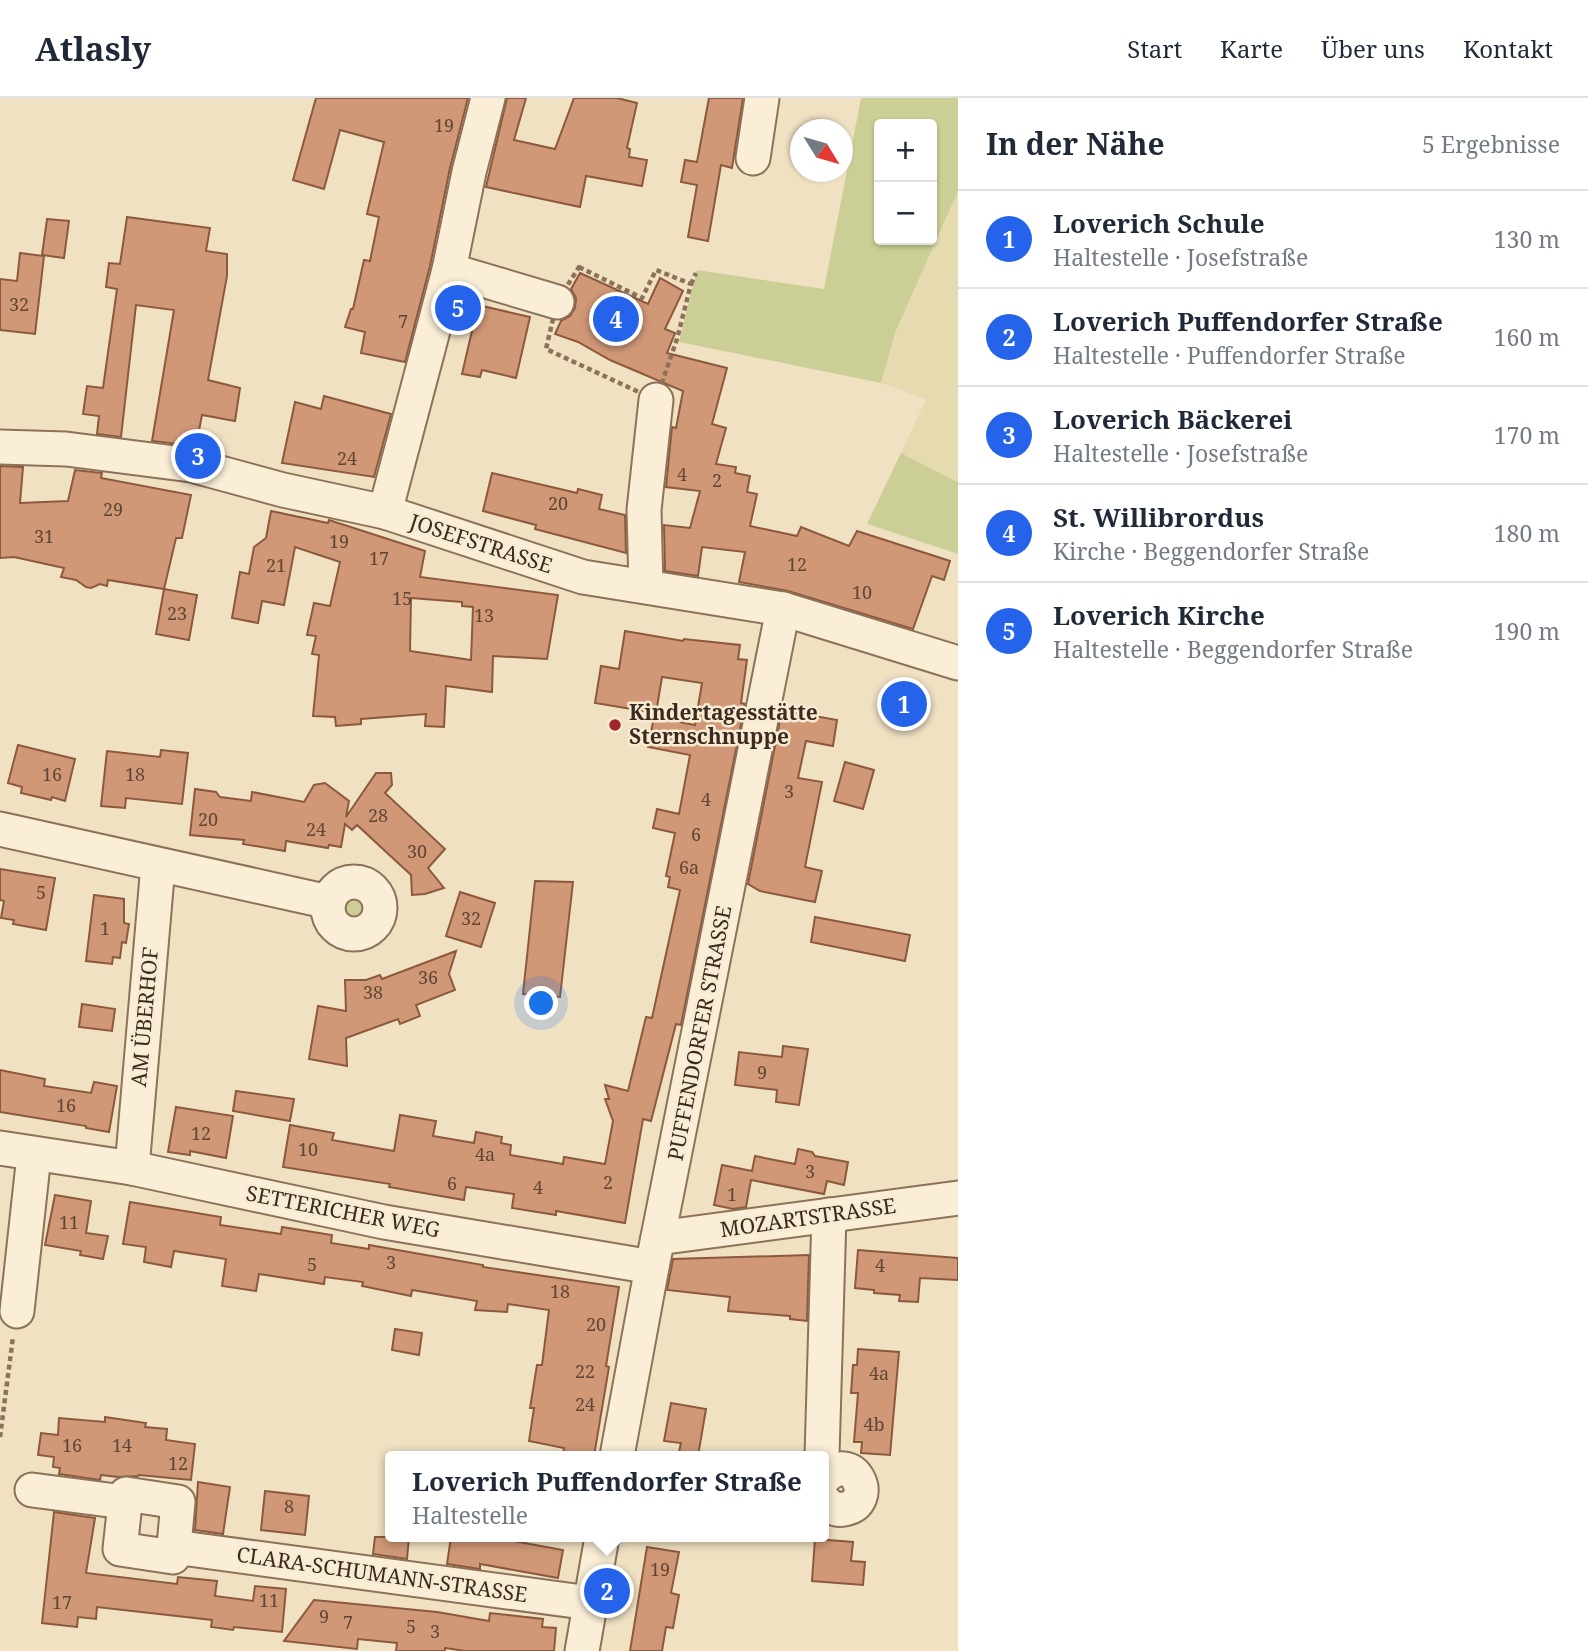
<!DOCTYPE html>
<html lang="de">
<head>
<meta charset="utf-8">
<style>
	body { margin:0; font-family:"Noto Serif",serif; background:#f2f2f3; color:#1f2937 }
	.controls { position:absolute; right:21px; top:21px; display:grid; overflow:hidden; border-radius:7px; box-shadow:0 2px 5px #0004 }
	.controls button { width:63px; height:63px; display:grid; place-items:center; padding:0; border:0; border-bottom:2px solid #e0e1e3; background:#fff; color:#1f2937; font:35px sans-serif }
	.compass { position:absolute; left:790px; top:21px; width:63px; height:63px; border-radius:50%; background:#fff; box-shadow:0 2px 5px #0004; rotate:127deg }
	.you { position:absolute; left:542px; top:906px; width:24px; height:24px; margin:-18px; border:5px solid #fff; border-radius:50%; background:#1a73e8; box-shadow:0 0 0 10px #1a73e833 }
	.badge { display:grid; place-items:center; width:46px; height:46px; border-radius:50%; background:#2563eb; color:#fff; font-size:23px; font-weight:700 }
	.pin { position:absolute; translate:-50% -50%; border:4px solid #fff; box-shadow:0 2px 7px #0006 }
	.popup { position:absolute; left:385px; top:1353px; width:444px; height:91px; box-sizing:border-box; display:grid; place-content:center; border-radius:7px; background:#fff; filter:drop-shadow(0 2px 5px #0005); font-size:23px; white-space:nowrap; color:#747a83 }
	.popup b { font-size:26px; color:#1f2937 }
	.popup::after { content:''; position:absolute; left:50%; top:100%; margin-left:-14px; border:14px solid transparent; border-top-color:#fff }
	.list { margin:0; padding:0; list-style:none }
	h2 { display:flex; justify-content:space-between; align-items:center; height:91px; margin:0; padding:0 28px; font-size:30px }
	h2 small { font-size:23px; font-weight:400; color:#747a83 }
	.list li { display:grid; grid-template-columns:46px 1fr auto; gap:21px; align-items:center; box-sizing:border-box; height:98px; padding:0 28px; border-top:2px solid #e0e1e3 }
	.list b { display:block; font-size:26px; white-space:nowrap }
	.list p { margin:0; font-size:23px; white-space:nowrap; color:#747a83 }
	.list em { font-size:23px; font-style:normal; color:#747a83 }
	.map { position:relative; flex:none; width:958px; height:1553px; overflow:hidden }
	header { display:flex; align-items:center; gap:42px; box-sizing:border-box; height:98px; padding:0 35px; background:#fff; border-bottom:2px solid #e0e1e3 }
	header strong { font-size:33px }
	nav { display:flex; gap:38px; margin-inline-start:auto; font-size:24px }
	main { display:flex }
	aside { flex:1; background:#fff }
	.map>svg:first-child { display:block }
	.farmland { fill:#e6dbb0 }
	.green { fill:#cbcf96; fill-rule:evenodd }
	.building { fill:#d09877; stroke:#8c593d; stroke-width:2; fill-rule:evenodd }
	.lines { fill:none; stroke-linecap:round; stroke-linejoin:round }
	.minor-casing { stroke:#8c7259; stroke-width:37 }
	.path { stroke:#8c7259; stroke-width:4.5; stroke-dasharray:5 3.5; stroke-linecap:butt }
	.minor { stroke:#faeed7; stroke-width:33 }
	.poi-dot { fill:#9e262c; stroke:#f7ebd3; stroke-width:2.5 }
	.labels { text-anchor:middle; stroke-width:5; stroke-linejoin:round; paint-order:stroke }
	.number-label { font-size:18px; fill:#604634 }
	.street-label { font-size:21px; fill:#3b2a1e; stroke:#f7ebd3 }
	.poi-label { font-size:21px; font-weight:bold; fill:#3b2a1e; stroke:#f7ebd3; text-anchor:start }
</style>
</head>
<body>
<header>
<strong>Atlasly</strong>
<nav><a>Start</a><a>Karte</a><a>Über uns</a><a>Kontakt</a></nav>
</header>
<main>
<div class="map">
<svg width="958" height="1553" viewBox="0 0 958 1553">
	<rect width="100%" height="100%" fill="#f0e1c3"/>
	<polygon class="farmland" points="958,93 958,384 901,355 926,301 881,285 895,235"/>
	<g class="green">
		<path d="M861 0H958V93L895 235 881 285 679 244 697 172 824 191ZM879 26H932V142H879Z"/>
		<polygon points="901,355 958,384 958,456 867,426"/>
		<circle cx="353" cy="810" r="13"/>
	</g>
	<g class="building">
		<polygon points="316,0 468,0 450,70 430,168 405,264 361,255 365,234 345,229 351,211 353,211 364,162 370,163 379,119 367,116 384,44 340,32 324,91 293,82"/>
		<polygon points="507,0 526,0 514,42 555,51 574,0 617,0 637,5 627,50 630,51 629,59 647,62 642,88 586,78 580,109 486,89"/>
		<polygon points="709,0 743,0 732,70 721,67 708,143 688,139 697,87 681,84 685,62 697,64"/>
		<polygon points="127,119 210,130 206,153 227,156 227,178 208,282 240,290 235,323 202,317 196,348 152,343 174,212 136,207 121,339 97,336 99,318 83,316 87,288 103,290 117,191 106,189 109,165 120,166"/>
		<polygon points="47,121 69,123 64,160 42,157"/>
		<polygon points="20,155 44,158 35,236 0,232 0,181 17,183"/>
		<polygon points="580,175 648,206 660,180 683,193 665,231 675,235 667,255 727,270 712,326 726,330 716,366 736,369 735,375 750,378 747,394 757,396 750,428 797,438 801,429 849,448 857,433 950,463 944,482 932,478 913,531 788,493 739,484 745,454 702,449 698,478 665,473 664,427 690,430 700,393 666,389 672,329 676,330 683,293 610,262 578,244 555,236 561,223 570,218 575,210 576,200 571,191"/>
		<polygon points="478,207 530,219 516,280 482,272 480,279 462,276"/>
		<polygon points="324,298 391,316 374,379 282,365 295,304 321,311"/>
		<polygon points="0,368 23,369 20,405 68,403 75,372 102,375 101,380 191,397 182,440 176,440 164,491 108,482 107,488 100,486 91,490 86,489 76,482 61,479 64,470 14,459 0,460"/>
		<polygon points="492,375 577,395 578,391 602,397 599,411 625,417 626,455 535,431 536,427 483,413"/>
		<path d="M271 413 328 425 329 422 425 453 420 479 558 497 547 561 493 558 492 594 446 588 444 629 425 628 426 616 361 621V626L336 628 335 619 313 618 319 557 312 556 316 538 307 537 314 505 330 508 340 464 295 449 284 507 262 503 258 525 232 520 240 474 249 476 254 449 266 440ZM411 500 462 504V508L473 509 471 562 410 553Z"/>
		<polygon points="164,491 197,497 189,542 156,536"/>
		<polygon points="625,533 683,543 684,541 740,547 738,561 747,562 741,605 745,606 681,927 676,926 651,1023 643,1021 625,1125 556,1113 556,1117 512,1110 514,1096 466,1089 464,1102 389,1089 390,1086 283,1069 290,1027 334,1035 332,1042 394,1053 400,1017 436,1023 433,1038 474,1045 476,1034 502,1039 501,1045 511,1047 510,1057 563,1066 564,1059 605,1066 613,1023 605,1001 609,1001 605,987 628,993 646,919 652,920 680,792 668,789 670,779 666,778 675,735 653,730 657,711 679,716 690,657 648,649 654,619 695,627 702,585 662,579 656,615 595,605 601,568 619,571"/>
		<polygon points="782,612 837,622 833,648 806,643 798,680 822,684 805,769 822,773 815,804 760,793 748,786"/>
		<polygon points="18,647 75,661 65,703 52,699 51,702 21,695 22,689 8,685"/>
		<polygon points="161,652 188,655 182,706 126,700 125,710 101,708 107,653 160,659"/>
		<polygon points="845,664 874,672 863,711 834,703"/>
		<polygon points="376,675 391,675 392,687 385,695 445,751 428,770 444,790 425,796 412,797 411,777 357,727 352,732 345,726 341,749 329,747 328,750 286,743 285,753 243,746 244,742 190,737 195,691 216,694 220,699 251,703 252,694 304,704 314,687 325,685 349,703 346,719"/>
		<polygon points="0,771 55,780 46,832 13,826 14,822 1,820 4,803 0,802"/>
		<polygon points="535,783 573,784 560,899 523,896"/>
		<polygon points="460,794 495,805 481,849 446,838"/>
		<polygon points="94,797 124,801 124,825 129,826 126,845 122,844 120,860 113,859 112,866 86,863"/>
		<polygon points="815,819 910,837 905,863 811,844"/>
		<polygon points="456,853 449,876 455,892 416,907 420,918 400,926 398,921 346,940 347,968 309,961 318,908 346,913 345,882 366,882 380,877 382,881"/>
		<polygon points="82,906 115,911 112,933 79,929"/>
		<polygon points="783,948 808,951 799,1007 776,1004 777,992 735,987 739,954 782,959"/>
		<polygon points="0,972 45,981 44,988 91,995 94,984 117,988 109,1034 86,1030 86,1028 0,1014"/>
		<polygon points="236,993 294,1001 290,1023 233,1013"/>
		<polygon points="176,1009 233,1018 226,1060 190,1053 190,1057 168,1054"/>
		<polygon points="798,1051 812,1054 815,1058 848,1064 844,1087 827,1083 824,1096 751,1082 746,1109 733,1111 714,1107 722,1067 752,1073 755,1058 795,1066"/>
		<polygon points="55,1097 91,1103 86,1135 108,1138 103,1161 80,1157 81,1153 45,1147"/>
		<polygon points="130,1104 221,1119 220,1127 281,1136 282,1129 332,1137 331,1145 369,1151 369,1147 483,1167 483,1169 619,1189 606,1268 609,1269 594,1358 563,1358 564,1350 529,1343 534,1310 530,1310 536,1273 537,1267 542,1267 549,1212 508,1206 507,1214 475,1212 477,1203 412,1192 411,1198 362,1188 363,1184 325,1179 324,1186 259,1176 256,1193 222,1188 226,1161 174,1153 171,1169 144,1164 146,1149 123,1146"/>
		<polygon points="858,1152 958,1160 958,1182 920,1180 918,1204 899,1203 900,1197 874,1195 874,1192 855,1190"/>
		<polygon points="809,1157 807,1223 790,1221 790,1218 728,1213 730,1199 667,1192 673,1161"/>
		<polygon points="395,1231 422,1235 419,1257 392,1252"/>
		<polygon points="858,1251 899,1254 890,1357 861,1355 862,1344 854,1344 858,1295 851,1295 853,1267 857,1267"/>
		<polygon points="671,1305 706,1311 698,1358 678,1358 681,1345 664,1343"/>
		<polygon points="105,1319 146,1325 145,1329 167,1331 166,1342 195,1346 191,1382 139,1377 138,1378 118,1379 101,1377 100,1382 59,1376 60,1370 53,1369 54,1359 38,1357 41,1335 58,1337 59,1320 105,1324"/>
		<polygon points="198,1384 230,1389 223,1436 195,1432"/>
		<polygon points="265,1393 309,1398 305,1437 261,1432"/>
		<polygon points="54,1414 95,1420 86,1475 177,1486 178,1479 217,1483 215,1498 253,1503 255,1488 286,1491 282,1534 234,1529 233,1532 211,1529 212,1522 97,1509 96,1521 78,1519 77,1529 42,1525"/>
		<polygon points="375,1439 409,1439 407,1461 373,1456"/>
		<polygon points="451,1439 503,1439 502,1441 563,1452 558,1480 480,1466 480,1471 447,1466"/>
		<polygon points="815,1441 853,1444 851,1463 865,1464 863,1487 812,1483"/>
		<polygon points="647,1449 679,1454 671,1495 679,1497 673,1530 666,1529 662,1553 630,1553"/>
		<polygon points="314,1502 437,1514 489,1523 490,1515 543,1521 542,1529 556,1530 554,1553 465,1553 445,1550 445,1553 396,1553 397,1545 358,1541 357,1551 284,1543"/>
	</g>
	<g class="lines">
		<defs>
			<g id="minor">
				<polyline points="753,60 762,0"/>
				<polyline points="449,172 557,204"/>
				<polyline points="0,349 66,351 191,367 283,392 385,414 583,479 783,511 958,565"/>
				<polyline points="385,414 449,172 469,74 488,0"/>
				<polyline points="646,488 644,412 656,302"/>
				<polyline points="0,731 329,804"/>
				<circle cx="354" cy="810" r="26"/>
				<polyline points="0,1050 132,1070 384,1124 652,1169"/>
				<polyline points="132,1070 158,767"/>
				<polyline points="658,1140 958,1100"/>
				<polyline points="17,1213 34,1057"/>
				<polyline points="617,1358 652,1169 783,511"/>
				<polyline points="822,1358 829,1117"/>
				<path d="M824 1380C854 1349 879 1405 844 1411 836 1413 830 1409 824 1403"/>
				<polyline points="32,1392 124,1404"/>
				<polygon points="126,1396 178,1404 173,1459 120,1451"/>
				<polyline points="174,1449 590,1505"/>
				<polyline points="582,1553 602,1439"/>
			</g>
		</defs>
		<use href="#minor" class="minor-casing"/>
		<g class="path">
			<polygon points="579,169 642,200 656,172 691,186 677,241 656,302 546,251 557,204"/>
			<polyline points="691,186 696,175"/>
			<polyline points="0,1339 13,1239"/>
		</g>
		<use href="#minor" class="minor"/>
	</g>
	<circle class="poi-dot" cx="615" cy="627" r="7"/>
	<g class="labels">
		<g class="number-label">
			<text x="444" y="34">19</text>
			<text x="19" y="213">32</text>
			<text x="403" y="230">7</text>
			<text x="347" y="367">24</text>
			<text x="682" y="383">4</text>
			<text x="717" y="389">2</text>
			<text x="558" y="412">20</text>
			<text x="113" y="418">29</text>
			<text x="44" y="445">31</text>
			<text x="339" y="450">19</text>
			<text x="379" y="467">17</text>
			<text x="797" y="473">12</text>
			<text x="276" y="474">21</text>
			<text x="862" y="501">10</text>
			<text x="402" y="507">15</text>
			<text x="177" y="522">23</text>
			<text x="484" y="524">13</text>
			<text x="52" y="683">16</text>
			<text x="135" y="683">18</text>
			<text x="789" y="700">3</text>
			<text x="706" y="708">4</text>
			<text x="378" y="724">28</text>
			<text x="208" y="728">20</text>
			<text x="316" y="738">24</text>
			<text x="696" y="743">6</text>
			<text x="417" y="760">30</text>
			<text x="689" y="776">6a</text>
			<text x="41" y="801">5</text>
			<text x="471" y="827">32</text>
			<text x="105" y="837">1</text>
			<text x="428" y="886">36</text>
			<text x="373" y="901">38</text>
			<text x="762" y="981">9</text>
			<text x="66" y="1014">16</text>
			<text x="201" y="1042">12</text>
			<text x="308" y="1058">10</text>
			<text x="485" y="1063">4a</text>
			<text x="810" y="1080">3</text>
			<text x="608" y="1091">2</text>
			<text x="452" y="1092">6</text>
			<text x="538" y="1096">4</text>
			<text x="732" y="1103">1</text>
			<text x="69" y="1131">11</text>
			<text x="391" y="1171">3</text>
			<text x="312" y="1173">5</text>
			<text x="880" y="1174">4</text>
			<text x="560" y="1200">18</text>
			<text x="596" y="1233">20</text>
			<text x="585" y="1280">22</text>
			<text x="879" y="1282">4a</text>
			<text x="585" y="1313">24</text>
			<text x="874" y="1333">4b</text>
			<text x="72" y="1354">16</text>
			<text x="122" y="1354">14</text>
			<text x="178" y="1372">12</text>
			<text x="289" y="1415">8</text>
			<text x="660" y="1478">19</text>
			<text x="269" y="1509">11</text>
			<text x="62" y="1511">17</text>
			<text x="324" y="1525">9</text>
			<text x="348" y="1531">7</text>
			<text x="411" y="1535">5</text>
			<text x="435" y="1540">3</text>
		</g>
		<g class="street-label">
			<text transform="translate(481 446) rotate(18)" y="7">JOSEFSTRASSE</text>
			<text transform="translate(145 919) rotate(-85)" y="7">AM ÜBERHOF</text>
			<text transform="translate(700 935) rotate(-79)" y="7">PUFFENDORFER STRASSE</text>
			<text transform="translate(343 1114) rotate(11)" y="7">SETTERICHER WEG</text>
			<text transform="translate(808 1120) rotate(-8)" y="7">MOZARTSTRASSE</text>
			<text transform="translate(382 1477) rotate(8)" y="7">CLARA-SCHUMANN-STRASSE</text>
		</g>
		<g class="poi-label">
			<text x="629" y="622">Kindertagesstätte<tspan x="629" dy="24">Sternschnuppe</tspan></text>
		</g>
	</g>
</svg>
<div class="controls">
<button>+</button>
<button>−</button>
</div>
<svg class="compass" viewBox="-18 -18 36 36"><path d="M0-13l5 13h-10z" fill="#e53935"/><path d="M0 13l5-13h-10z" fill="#747a83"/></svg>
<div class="you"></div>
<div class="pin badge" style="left:904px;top:606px">1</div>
<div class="pin badge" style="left:607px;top:1493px">2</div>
<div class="popup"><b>Loverich Puffendorfer Straße</b>Haltestelle</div>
<div class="pin badge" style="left:198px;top:358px">3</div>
<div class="pin badge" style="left:616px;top:221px">4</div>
<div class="pin badge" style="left:458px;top:210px">5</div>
</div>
<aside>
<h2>In der Nähe<small>5 Ergebnisse</small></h2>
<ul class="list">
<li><span class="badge">1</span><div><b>Loverich Schule</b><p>Haltestelle · Josefstraße</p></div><em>130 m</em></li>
<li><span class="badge">2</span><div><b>Loverich Puffendorfer Straße</b><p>Haltestelle · Puffendorfer Straße</p></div><em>160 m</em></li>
<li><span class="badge">3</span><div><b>Loverich Bäckerei</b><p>Haltestelle · Josefstraße</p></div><em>170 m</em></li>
<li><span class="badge">4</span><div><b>St. Willibrordus</b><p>Kirche · Beggendorfer Straße</p></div><em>180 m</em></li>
<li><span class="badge">5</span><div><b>Loverich Kirche</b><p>Haltestelle · Beggendorfer Straße</p></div><em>190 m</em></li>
</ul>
</aside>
</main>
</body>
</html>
